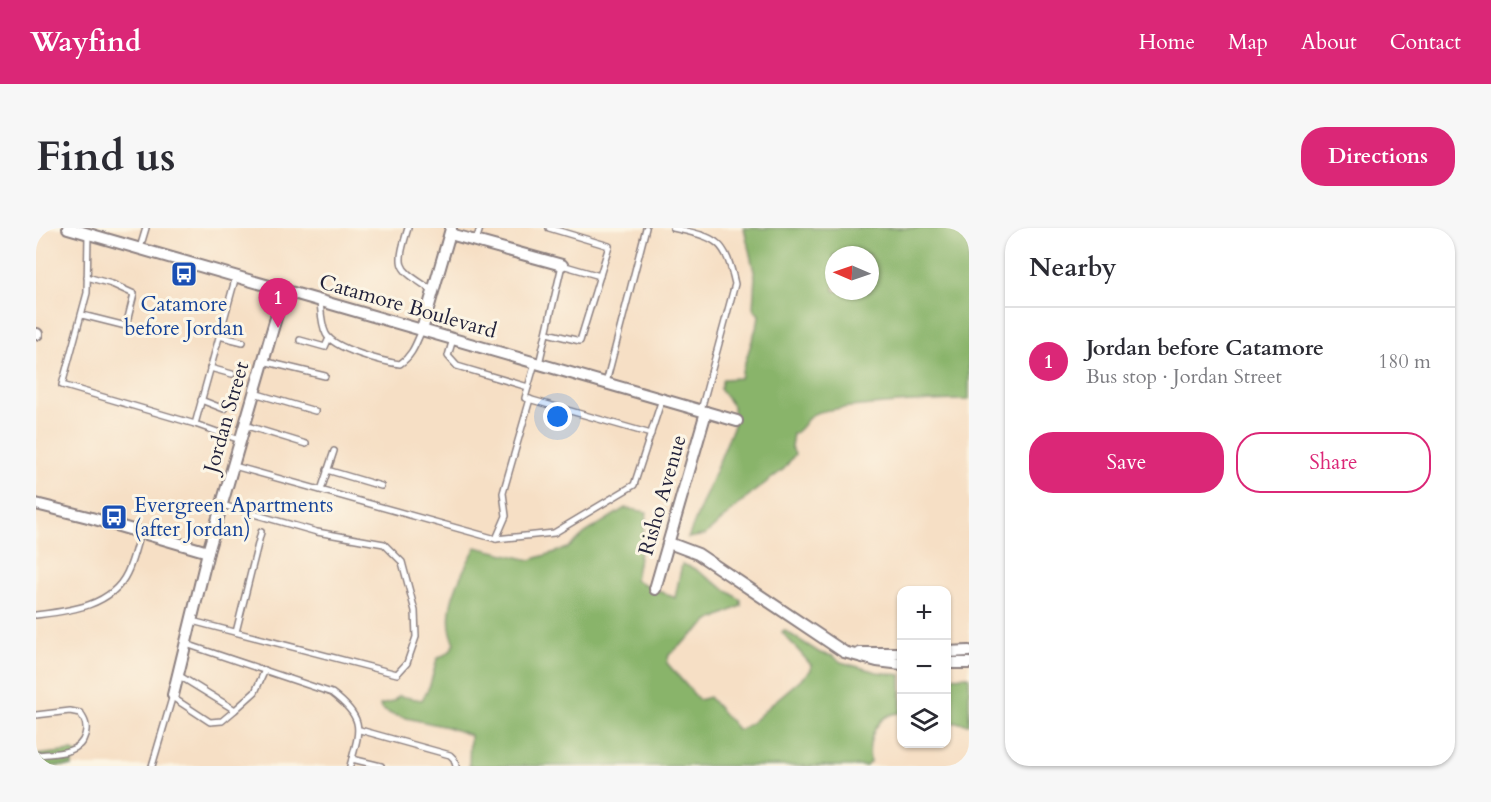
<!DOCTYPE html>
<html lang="en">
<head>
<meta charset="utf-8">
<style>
	body { margin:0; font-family:Cardo,serif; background:#f7f7f7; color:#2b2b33 }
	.controls { position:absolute; right:18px; bottom:18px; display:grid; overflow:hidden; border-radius:12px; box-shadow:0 2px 4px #0004 }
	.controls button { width:54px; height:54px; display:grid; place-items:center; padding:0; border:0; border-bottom:2px solid #e1e1e2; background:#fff; color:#2b2b33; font:30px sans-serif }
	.compass { position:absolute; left:789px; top:18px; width:54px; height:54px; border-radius:50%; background:#fff; box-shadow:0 2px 4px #0004; rotate:272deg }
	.you { position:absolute; left:522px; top:189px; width:21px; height:21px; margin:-15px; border:4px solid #fff; border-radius:50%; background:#1a73e8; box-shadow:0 0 0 9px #1a73e833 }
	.badge { display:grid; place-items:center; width:39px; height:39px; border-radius:50%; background:#db2777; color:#fff; font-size:20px; font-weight:700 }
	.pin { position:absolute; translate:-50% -50px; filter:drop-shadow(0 2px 3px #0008) }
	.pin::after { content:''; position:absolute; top:32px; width:21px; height:18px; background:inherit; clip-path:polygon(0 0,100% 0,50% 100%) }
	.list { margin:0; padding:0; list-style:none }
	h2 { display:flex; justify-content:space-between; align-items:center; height:78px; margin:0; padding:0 24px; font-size:26px }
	h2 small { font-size:20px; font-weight:400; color:#7c7c81 }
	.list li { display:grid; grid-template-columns:39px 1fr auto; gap:18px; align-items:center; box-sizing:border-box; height:108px; padding:0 24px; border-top:2px solid #e1e1e2 }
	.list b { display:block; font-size:22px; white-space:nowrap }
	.list p { margin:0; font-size:20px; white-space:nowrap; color:#7c7c81 }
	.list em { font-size:20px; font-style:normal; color:#7c7c81 }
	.actions { display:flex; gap:12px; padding:18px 24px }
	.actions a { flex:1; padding:14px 0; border:2px solid #db2777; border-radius:24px; text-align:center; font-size:21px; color:#db2777 }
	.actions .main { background:#db2777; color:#fff }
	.icon { flex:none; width:33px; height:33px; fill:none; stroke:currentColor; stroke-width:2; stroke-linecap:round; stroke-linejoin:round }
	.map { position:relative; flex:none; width:933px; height:538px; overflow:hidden; border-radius:24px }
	header { display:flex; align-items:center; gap:36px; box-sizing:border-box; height:84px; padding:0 30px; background:#db2777; color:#fff }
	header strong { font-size:28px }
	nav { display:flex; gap:33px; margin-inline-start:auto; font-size:21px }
	.intro { display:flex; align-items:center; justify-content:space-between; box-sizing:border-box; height:144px; padding:0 36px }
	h1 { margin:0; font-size:42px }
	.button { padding:15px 27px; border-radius:24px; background:#db2777; color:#fff; font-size:21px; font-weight:700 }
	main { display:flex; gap:36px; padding:0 36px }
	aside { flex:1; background:#fff; border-radius:24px; box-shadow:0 2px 4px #0004 }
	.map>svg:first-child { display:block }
	.forest { fill:#89b46b; stroke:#566b53; stroke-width:1.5; fill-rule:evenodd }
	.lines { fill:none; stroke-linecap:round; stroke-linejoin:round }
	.lane-casing { stroke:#8c8080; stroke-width:8 }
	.street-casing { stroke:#8c8080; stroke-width:14 }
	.lane { stroke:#fff; stroke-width:5 }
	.street { stroke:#fff; stroke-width:10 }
	.labels { text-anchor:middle; stroke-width:6; stroke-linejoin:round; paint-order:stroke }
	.transit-label { font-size:21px; fill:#164399; stroke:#fcf5e5 }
	.street-label { font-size:21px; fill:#22223b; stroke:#fcf5e5 }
</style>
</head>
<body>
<header>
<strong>Wayfind</strong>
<nav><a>Home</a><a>Map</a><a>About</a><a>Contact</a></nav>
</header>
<div class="intro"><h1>Find us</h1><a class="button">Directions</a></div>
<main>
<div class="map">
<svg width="933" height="538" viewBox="0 0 933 538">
	<rect width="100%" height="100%" fill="#fcf5e5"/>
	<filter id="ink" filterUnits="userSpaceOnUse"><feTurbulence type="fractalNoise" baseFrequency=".0167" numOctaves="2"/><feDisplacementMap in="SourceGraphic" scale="12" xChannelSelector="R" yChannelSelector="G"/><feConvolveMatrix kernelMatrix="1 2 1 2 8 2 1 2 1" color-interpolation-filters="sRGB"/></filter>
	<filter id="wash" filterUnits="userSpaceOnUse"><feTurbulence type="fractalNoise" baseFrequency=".008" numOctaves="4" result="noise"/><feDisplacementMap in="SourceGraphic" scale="24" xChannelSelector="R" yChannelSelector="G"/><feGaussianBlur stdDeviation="1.35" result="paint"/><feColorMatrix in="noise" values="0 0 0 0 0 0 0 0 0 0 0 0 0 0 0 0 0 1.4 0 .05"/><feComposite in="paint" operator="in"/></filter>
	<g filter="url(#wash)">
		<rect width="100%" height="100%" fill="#f6dfc5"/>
		<g class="forest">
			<path d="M708 0H933V172C910 172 791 177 776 187 769 192 767 201 757 206L755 219 759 226 748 241 711 269 669 307 652 310 698 197 697 178 684 161 687 151 704 150 722 94 723 87 717 80 719 48ZM798 27H834V63H798Z"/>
			<path d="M589 280 611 284 599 352 639 370 646 336 657 340 705 372V378L673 393 633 427 631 435 663 472 673 469 702 502C717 497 728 482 739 473 751 463 763 453 775 442V437L746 404 748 402 784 425 797 428 805 434 841 444 865 447V485C840 485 831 512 834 534L830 538H433L434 507 411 499 357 487 345 481 344 477 356 474 363 468 386 472 394 457 401 431 413 424 419 415C403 386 425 345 440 319L494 332 532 320 549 305Z"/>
			<polygon points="933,448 933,496 911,494 911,449"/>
			<polygon points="36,523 42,526 36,534 36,538 0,538 0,527"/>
		</g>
	</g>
	<g filter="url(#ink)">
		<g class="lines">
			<defs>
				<g id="lane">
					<path d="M372 0C359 43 362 39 397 63"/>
					<path d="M637 0C680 10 689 10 699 56L665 182"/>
					<polyline points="52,6 51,65 26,157 159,196"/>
					<polyline points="440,13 444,0"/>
					<polyline points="104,20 110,0"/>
					<polyline points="200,48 159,196 204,212"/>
					<path d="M284 73C285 83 285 96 290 106 298 121 348 134 364 136 377 127 380 115 386 102"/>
					<polyline points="46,87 90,98 98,66 76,56 51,49"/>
					<polyline points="511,105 544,113 573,18 513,0"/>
					<polyline points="183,108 207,114"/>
					<polyline points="417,111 412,128 421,138 492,159"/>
					<polyline points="264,112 289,119 293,110"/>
					<polyline points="227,133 289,148"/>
					<polyline points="499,135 489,170 615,206"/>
					<polyline points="503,136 526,37 564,48"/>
					<polyline points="174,140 196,146"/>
					<polyline points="570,155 610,0"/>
					<polyline points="218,165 279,183"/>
					<polyline points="165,172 188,181"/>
					<polyline points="208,197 270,216"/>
					<polyline points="198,238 460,311 518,305 598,257 626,171"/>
					<polyline points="291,242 345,258"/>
					<polyline points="285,262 298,223"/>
					<polyline points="460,311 470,288 467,265 494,171"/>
					<path d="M0 387C32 383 75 379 91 345 97 333 100 318 104 305"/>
					<polyline points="156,393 361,446 371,435 380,409 379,383 366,334 348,316 281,304 186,277"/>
					<polyline points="200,404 225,304"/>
					<path d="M150 416 296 465C330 491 324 501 314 538"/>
					<polyline points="142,447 199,482 219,464 229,442"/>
					<polyline points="136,469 174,494 186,493 199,482"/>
					<path d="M0 487 34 483 44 485C49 492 52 498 49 507 44 527 17 525 0 527"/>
					<polyline points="324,502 414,527 418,531 420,538"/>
					<polyline points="316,531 345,538"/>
					<polyline points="116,538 137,467"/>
				</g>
				<g id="street">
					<polyline points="32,0 701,193"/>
					<polyline points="414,6 526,37"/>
					<polyline points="386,102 415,1"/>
					<polyline points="0,106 1,106"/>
					<polyline points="0,276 52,289 172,324"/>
					<polyline points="633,315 662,326 808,424 841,433 866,436"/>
					<polyline points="619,361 670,184"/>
					<polyline points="910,424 933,423"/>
					<polyline points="824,425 866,425"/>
					<polyline points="910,435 933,435"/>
					<polyline points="137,467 172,324 248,62"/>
				</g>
			</defs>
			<use href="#lane" class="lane-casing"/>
			<use href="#street" class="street-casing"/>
			<use href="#lane" class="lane"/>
			<use href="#street" class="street"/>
		</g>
	</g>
	<defs>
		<symbol id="bus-square" viewBox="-11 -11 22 22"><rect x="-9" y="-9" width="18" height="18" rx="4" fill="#1a4fb4" stroke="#fcf5e5"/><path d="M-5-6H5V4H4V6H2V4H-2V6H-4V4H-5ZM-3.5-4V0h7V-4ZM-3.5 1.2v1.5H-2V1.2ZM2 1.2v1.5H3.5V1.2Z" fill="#fff"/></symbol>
	</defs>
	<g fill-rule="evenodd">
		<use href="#bus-square" x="133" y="31" width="30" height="30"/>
		<use href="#bus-square" x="63" y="274" width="30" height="30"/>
	</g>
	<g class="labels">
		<g class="transit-label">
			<text x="148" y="83">Catamore<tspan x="148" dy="24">before Jordan</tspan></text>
			<text x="98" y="284" text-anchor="start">Evergreen Apartments<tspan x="98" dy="24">(after Jordan)</tspan></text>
		</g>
		<g class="street-label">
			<text transform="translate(372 78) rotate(16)" y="7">Catamore Boulevard</text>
			<text transform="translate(190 189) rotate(-74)" y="7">Jordan Street</text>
			<text transform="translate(626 267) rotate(-74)" y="7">Risho Avenue</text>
		</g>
	</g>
</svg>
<div class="controls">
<button>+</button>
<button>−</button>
<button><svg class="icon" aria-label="layers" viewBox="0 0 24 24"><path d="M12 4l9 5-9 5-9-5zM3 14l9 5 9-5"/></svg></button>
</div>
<svg class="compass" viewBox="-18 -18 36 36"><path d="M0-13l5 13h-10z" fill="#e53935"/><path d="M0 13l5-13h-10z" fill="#7c7c81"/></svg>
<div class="you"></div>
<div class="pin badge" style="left:242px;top:100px">1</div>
</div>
<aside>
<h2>Nearby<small></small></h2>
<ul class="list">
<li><span class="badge">1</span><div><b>Jordan before Catamore</b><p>Bus stop · Jordan Street</p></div><em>180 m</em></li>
</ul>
<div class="actions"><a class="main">Save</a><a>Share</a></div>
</aside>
</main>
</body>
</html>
